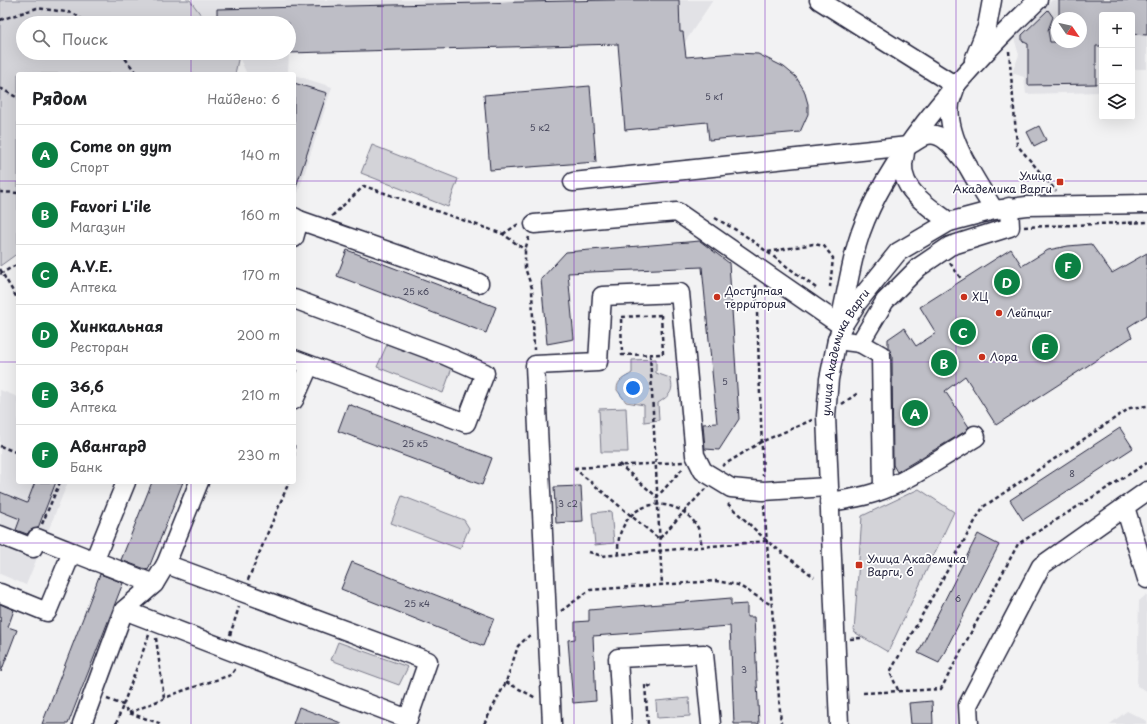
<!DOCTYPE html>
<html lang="ru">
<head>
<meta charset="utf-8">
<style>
	body { margin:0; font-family:"Playpen Sans",sans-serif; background:#f2f2f2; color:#202124 }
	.controls { position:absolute; right:12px; top:12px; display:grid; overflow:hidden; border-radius:4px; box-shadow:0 4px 16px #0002 }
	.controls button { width:36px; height:36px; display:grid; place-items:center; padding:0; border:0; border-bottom:1px solid #e0e0e0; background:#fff; color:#202124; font:20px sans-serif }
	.compass { position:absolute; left:1051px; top:12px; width:36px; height:36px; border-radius:50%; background:#fff; box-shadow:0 4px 16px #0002; rotate:124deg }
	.you { position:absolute; left:633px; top:388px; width:14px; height:14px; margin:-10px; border:3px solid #fff; border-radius:50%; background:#1a73e8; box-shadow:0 0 0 6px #1a73e833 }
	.badge { display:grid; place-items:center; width:26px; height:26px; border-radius:50%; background:#0b8043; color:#fff; font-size:13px; font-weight:700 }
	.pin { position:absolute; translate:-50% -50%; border:2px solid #fff; box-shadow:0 1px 4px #0006 }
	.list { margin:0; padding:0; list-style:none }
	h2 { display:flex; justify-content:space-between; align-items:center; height:52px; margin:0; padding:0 16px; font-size:17px }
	h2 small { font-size:13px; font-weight:400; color:#757577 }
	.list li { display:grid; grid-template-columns:26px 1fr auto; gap:12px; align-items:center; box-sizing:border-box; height:60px; padding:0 16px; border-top:1px solid #e0e0e0 }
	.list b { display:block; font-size:15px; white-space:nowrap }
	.list p { margin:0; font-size:13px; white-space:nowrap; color:#757577 }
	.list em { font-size:13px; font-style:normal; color:#757577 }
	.icon { flex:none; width:22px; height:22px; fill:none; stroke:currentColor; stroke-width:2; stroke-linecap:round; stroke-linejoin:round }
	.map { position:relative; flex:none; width:1147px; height:724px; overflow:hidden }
	.search { position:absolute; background:#fff; box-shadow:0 4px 16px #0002; left:16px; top:16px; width:280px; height:44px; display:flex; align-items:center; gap:10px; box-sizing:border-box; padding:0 14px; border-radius:22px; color:#757577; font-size:15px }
	.panel { position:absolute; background:#fff; box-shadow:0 4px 16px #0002; left:16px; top:72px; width:280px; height:412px; border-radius:4px }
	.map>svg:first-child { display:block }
	.built { fill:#e2e2e6; fill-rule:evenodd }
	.green { fill:#d3d3d8; stroke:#7a7a8a }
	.building { fill:#bebec6; stroke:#22223b }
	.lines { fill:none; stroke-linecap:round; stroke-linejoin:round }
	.minor-casing { stroke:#22223b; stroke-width:21 }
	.path { stroke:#22223b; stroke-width:2.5; stroke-dasharray:4 3; stroke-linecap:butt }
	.minor { stroke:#fff; stroke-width:18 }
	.grid { fill:none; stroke:#7b2cbf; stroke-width:1; stroke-opacity:0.55 }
	.poi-dot { fill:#c8321e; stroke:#fff; stroke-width:1.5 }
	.labels { text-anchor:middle; stroke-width:3.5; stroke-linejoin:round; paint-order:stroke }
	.number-label { font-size:9px; fill:#49495e }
	.poi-label { font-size:11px; fill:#22223b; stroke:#fff; text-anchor:start }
	.street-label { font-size:11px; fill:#22223b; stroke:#fff }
</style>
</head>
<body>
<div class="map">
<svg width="1147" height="724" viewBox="0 0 1147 724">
	<rect width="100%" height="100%" fill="#f2f2f3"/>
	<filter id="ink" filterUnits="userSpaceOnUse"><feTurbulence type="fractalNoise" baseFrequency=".025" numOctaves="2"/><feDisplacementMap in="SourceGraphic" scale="8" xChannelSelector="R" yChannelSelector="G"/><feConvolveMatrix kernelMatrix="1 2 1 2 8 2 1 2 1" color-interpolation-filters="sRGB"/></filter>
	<g filter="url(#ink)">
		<g class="built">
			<polygon points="193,0 713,0 685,42 289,53 288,73 290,74 247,74 237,53 289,53 289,23 207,23 193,3"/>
			<path d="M1052 0H1147V69H1132V15H1102V92L1026 94 1024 77 1012 73 1019 55 1014 38ZM1057 18H1081V42H1057Z"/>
			<polygon points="294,75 332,87 298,193 294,192"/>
			<polygon points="0,390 18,397 18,482 68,482 26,585 0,574"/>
			<polygon points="1147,594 1147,691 1137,686 1139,601"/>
			<polygon points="1127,711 1147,721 1147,724 1110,724"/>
		</g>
		<g class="green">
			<polygon points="0,0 190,0 207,23 23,23 23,53 237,53 239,55 235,74 18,74 18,253 0,266"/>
			<polygon points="372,145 458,179 448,207 361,173"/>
			<polygon points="389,340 453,365 443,393 377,367"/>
			<path d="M656 359V373L670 378C675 391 669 396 658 403L659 420 644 422V405L626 402 617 390C617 379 625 378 632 373V360Z"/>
			<polygon points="626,408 628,452 601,452 599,409"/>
			<polygon points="919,489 954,512 888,652 854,632 862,516"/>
			<polygon points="402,496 464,520 469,528 460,549 391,523"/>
			<polygon points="611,511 614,543 595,545 592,513"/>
			<polygon points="338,642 408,667 399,685 331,660"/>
			<polygon points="689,698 690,716 657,718 656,701"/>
		</g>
		<g class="building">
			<polygon points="612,0 679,0 680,32 683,32 686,57 735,53 758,54 784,67 796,77 804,90 808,104 808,114 800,132 709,140 707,122 625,130 618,44 289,53 289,23 217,23 217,9"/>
			<polygon points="1059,0 1147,0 1147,35 1132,34 1132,15 1102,15 1102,46 1096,46 1096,84 1028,85 1028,44 1022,41 1022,35 1048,10 1053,17 1048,30 1050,42 1081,42 1081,18 1059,18"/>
			<polygon points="294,83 327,93 296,187 294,187"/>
			<polygon points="590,86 596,162 490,170 484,95"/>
			<polygon points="1039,126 1046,140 1034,146 1027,132"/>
			<polygon points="700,241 729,263 739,419 719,450 705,449 703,424 717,423 702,267 568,273 574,339 547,344 541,279 566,252"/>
			<polygon points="1091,244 1112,273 1147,253 1147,315 1128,327 1132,337 996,425 965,376 945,391 969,427 966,431 897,472 893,465 892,355 888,348 888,339 904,328 916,346 936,333 920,307 1011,249 1022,266 1048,250 1068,246"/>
			<polygon points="347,250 496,307 486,333 337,276"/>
			<polygon points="348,404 492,458 482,485 338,431"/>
			<polygon points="1120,428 1133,448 1023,520 1010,500"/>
			<polygon points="35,482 56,482 38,528 31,530 27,534 16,530 20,519 0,511 0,492 27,503"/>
			<polygon points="152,482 183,482 148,570 121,560"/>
			<polygon points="581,486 583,521 556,523 554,487"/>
			<polygon points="978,534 999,545 939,663 918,653"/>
			<polygon points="352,562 494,618 483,646 341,589"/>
			<polygon points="100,574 123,583 68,724 42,724"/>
			<polygon points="731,598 731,605 747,604 747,617 754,617 759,724 734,724 730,626 593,636 596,701 573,703 568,640 575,639 575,622 589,621 589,610"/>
			<polygon points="0,604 14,610 8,627 17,630 1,672"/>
			<polygon points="932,701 933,724 911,724 909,703"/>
			<polygon points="299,707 341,723 341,724 293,724"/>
		</g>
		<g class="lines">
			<defs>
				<g id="minor">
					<polyline points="819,0 956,86"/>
					<polyline points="974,60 987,27 992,0"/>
					<path d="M955 88C954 93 951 98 950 103 945 138 977 181 994 210"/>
					<path d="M905 154C894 187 927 205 949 222"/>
					<path d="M573 182 908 146C913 143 919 139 924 136 943 128 958 154 968 166"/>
					<polyline points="294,217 299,220 294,238"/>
					<polyline points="299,220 479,283"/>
					<polyline points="534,224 677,212 839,324"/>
					<polyline points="294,299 444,355 485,373 466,423 294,359"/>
					<path d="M840 321C846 296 850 269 857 244 882 158 974 61 1038 0"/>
					<polyline points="837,340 860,343 885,301 919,267 950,246 1010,227 1009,207"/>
					<polyline points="860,343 881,355 883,489"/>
					<polyline points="294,400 309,366"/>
					<path d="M829 502C844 500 859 498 874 493 906 483 946 455 976 437L975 435"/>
					<polyline points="1125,507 1147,579"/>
					<polyline points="0,535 33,548 37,538 72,552"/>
					<polyline points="94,561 126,482"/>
					<polyline points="0,593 47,612 72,552 154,584"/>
					<polyline points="124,610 408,719 428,661 166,564"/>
					<polyline points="82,724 124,610 154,584 166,564 199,482"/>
					<polyline points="552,724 535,365 598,362 602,296 680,293 695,455 703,471 731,488 763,491 828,487"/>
					<polyline points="622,724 618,658 704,654 711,724"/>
					<path id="s1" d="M839 724 826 416 829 379 837 340 842 327 857 303 898 252 949 222 994 210 1027 206 1147 204"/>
					<polyline points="969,724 968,705 1041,566 1147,491"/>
				</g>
			</defs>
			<use href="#minor" class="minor-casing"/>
			<g class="path">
				<polyline points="0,20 37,8 73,13 87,23"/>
				<polyline points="1009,51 1017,145 1056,191"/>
				<polyline points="121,53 137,74"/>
				<polyline points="0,88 18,98"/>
				<polyline points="0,192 18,193"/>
				<polyline points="332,216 364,186 503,234 525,250"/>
				<polyline points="715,218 743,234 816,288"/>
				<polyline points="1024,227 1147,222"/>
				<polyline points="503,234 520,223"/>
				<polyline points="529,237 525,250 525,268 532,288 534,350"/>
				<polyline points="768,252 813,244 824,246 833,258 830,287"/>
				<polyline points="950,263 962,280"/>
				<polyline points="0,269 18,300"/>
				<polyline points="0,274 18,264"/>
				<polyline points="756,285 763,476"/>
				<polygon points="661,315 663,354 622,355 621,317"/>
				<polyline points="650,354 662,585"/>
				<polyline points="842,404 858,393"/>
				<polyline points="294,445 294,458"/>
				<polyline points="0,446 18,453"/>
				<polyline points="619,464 657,497 684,467"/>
				<polyline points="722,466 761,442 812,420"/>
				<polyline points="574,468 659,539 705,489"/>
				<polyline points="574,468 683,462"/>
				<polyline points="728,504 767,541"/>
				<polyline points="764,505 781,724"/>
				<polyline points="42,524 60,482"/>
				<polyline points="589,552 602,556 767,541 814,577"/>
				<path d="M618 555C618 545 618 536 623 527 638 495 683 499 698 528 700 534 701 541 702 547"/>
				<polyline points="248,580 289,482"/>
				<polyline points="561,611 590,590 716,581 738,585 773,606"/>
				<polyline points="230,635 239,607"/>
				<polyline points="156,638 164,698"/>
				<polyline points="850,639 861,638"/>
				<polyline points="506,682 536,698"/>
				<polyline points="898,690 890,672 983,507 1130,408 1147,406"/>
				<polyline points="863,693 941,689 1018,544 1147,463"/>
				<polyline points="107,699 123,705 129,713 162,724"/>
				<polyline points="129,713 182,691 231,675 236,668"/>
				<polyline points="116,724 149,635"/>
				<polyline points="484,724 506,682 518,646 532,633"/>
				<polyline points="648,724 645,685 652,687"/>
			</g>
			<use href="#minor" class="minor"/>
		</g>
	</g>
	<path class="grid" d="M191 0V23M382 0V724M574 0V724M765 0V724M956 0V724M191 53V74M0 181H18M294 181H1147M0 362H18M294 362H1147M191 482V724M0 543H1147"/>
	<g class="poi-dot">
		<rect x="1056" y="178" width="8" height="8" rx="2"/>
		<circle cx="717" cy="297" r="4"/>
		<circle cx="964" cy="297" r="4"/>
		<circle cx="999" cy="313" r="4"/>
		<circle cx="982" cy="357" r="4"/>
		<rect x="855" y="561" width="8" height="8" rx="2"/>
	</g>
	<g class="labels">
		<g class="number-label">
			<text x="714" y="100">5 к1</text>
			<text x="540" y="131">5 к2</text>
			<text x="416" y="295">25 к6</text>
			<text x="725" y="385">5</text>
			<text x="415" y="447">25 к5</text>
			<text x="1072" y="477">8</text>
			<text x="568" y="507">3 с2</text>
			<text x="958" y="602">6</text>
			<text x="417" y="607">25 к4</text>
			<text x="744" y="673">3</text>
		</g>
		<g class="poi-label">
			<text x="1052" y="180" text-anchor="end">Улица<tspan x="1052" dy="13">Академика Варги</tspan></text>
			<text x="725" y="295">Доступная<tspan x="725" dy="13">территория</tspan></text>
			<text x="972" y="301">ХЦ</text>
			<text x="1007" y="317">Лейпциг</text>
			<text x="990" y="361">Лора</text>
			<text x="867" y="563">Улица Академика<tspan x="867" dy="13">Варги, 6</tspan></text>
		</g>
		<g class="street-label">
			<text dy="4" stroke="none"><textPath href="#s1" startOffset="376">улица Академика Варги</textPath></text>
		</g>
	</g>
</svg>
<div class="controls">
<button>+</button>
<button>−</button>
<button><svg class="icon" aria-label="layers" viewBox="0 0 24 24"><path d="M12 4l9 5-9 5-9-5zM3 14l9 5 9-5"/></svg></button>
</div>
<svg class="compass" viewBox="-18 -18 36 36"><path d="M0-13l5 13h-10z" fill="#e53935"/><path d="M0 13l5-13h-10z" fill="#757577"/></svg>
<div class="you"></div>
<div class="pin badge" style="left:915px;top:413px">A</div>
<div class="pin badge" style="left:944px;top:363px">B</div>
<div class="pin badge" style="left:963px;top:332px">C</div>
<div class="pin badge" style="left:1007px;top:282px">D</div>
<div class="pin badge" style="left:1045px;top:347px">E</div>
<div class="pin badge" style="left:1068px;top:266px">F</div>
<div class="search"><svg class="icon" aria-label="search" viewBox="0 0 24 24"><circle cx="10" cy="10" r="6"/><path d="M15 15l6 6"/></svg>Поиск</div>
<section class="panel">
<h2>Рядом<small>Найдено: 6</small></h2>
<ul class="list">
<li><span class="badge">A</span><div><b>Come on gym</b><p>Спорт</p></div><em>140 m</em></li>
<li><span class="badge">B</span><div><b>Favori L'ile</b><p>Магазин</p></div><em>160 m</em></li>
<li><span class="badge">C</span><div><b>A.V.E.</b><p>Аптека</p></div><em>170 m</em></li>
<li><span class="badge">D</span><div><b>Хинкальная</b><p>Ресторан</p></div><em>200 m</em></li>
<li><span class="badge">E</span><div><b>36,6</b><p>Аптека</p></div><em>210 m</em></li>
<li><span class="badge">F</span><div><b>Авангард</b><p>Банк</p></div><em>230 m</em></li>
</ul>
</section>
</div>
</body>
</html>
